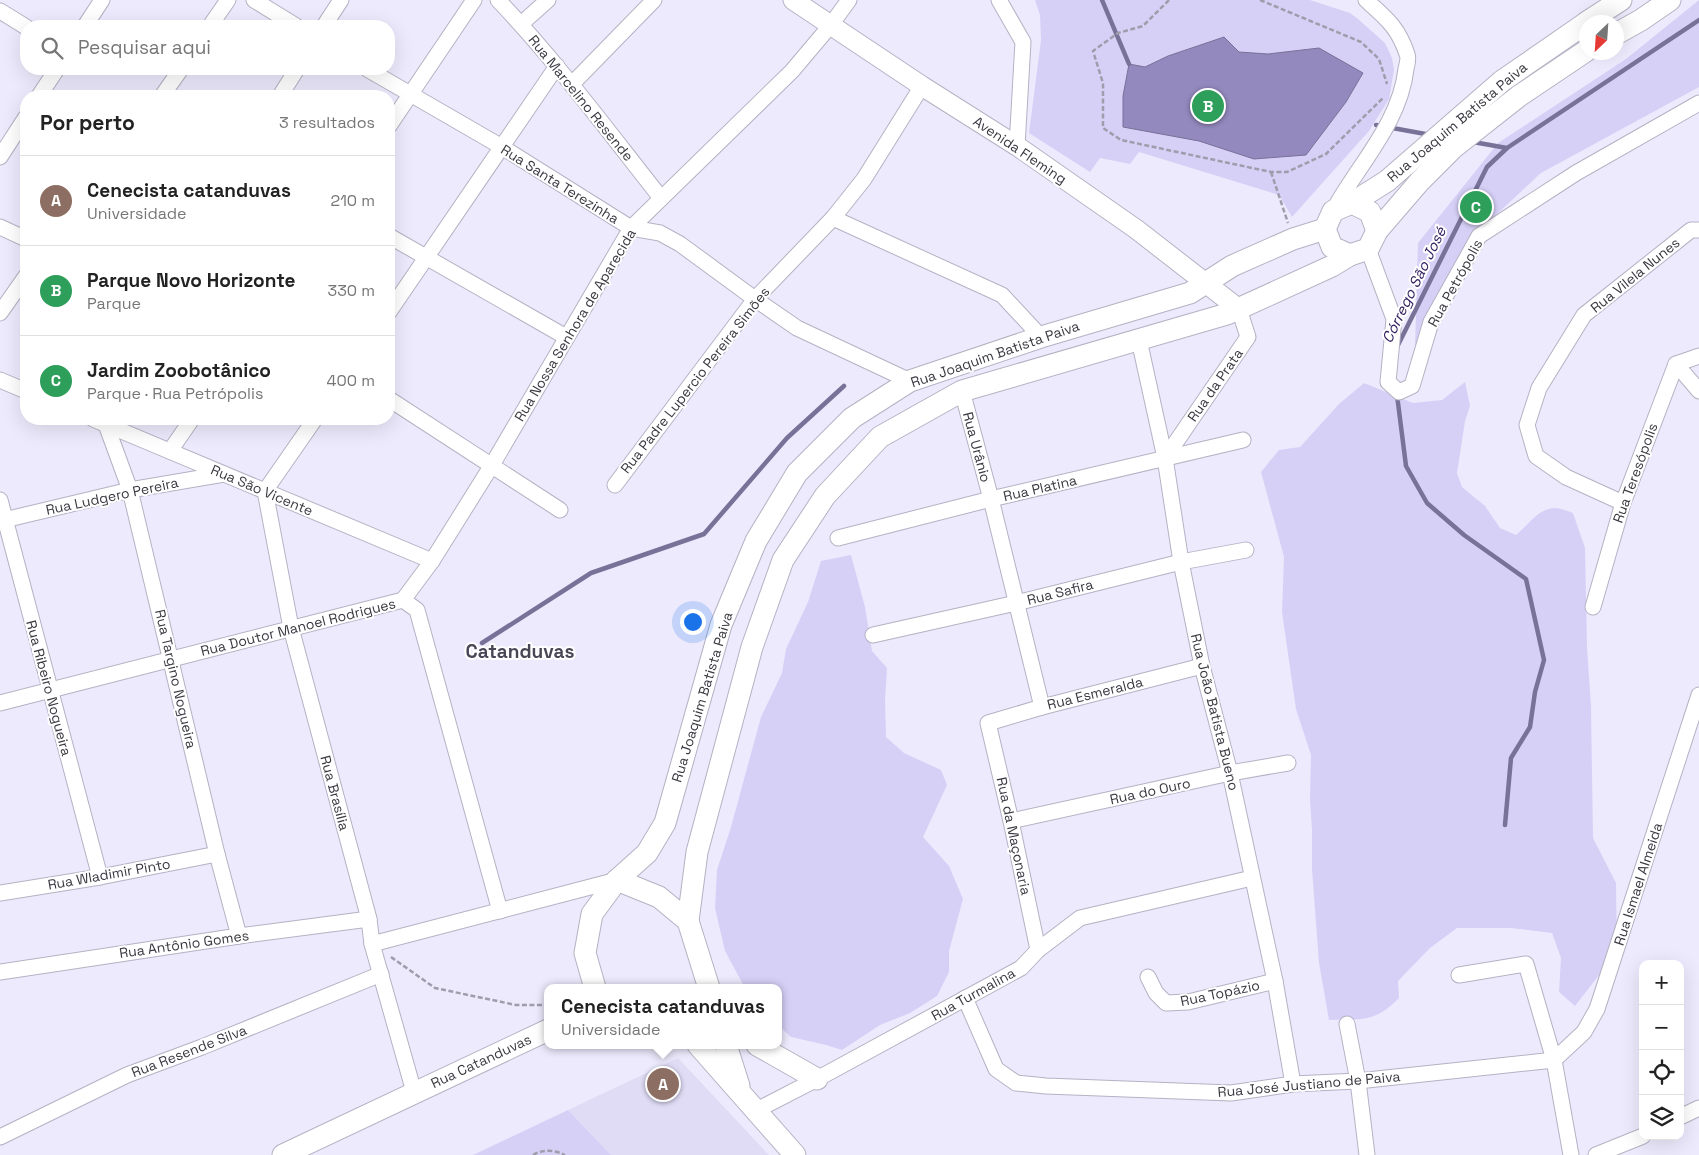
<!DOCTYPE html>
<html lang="pt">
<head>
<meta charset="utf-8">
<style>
	body { margin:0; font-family:"Space Grotesk",sans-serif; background:#f2f2f2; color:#222 }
	.controls { position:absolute; right:15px; bottom:15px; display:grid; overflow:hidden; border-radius:10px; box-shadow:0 5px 20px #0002 }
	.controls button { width:45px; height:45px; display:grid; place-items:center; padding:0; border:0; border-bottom:1px solid #e0e0e0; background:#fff; color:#222; font:25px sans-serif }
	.compass { position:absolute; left:1579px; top:15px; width:45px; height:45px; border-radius:50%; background:#fff; box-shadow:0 5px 20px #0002; rotate:205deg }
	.you { position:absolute; left:692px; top:621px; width:18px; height:18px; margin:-12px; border:4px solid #fff; border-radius:50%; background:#1a73e8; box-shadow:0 0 0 8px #1a73e833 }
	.badge { display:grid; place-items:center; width:32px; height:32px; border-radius:50%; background:#7c3aed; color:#fff; font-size:16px; font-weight:700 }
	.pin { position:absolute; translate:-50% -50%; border:2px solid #fff; box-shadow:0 1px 5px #0006 }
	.popup { position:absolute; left:544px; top:984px; width:238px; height:65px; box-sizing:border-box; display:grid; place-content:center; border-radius:10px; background:#fff; filter:drop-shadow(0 1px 4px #0005); font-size:16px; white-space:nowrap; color:#767676 }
	.popup b { font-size:19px; color:#222 }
	.popup::after { content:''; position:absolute; left:50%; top:100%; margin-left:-10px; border:10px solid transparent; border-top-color:#fff }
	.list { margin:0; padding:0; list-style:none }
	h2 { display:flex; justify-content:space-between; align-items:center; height:65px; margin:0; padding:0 20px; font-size:21px }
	h2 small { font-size:16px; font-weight:400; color:#767676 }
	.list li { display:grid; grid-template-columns:32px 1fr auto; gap:15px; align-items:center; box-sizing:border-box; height:90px; padding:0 20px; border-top:1px solid #e0e0e0 }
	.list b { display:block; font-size:19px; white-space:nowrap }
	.list p { margin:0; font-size:16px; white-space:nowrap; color:#767676 }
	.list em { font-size:16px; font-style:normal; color:#767676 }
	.icon { flex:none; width:28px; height:28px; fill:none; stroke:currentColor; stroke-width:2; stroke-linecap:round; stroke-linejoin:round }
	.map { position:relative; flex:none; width:1699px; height:1155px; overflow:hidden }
	.search { position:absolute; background:#fff; box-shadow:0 5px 20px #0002; left:20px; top:20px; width:375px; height:55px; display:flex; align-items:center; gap:12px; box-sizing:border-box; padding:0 18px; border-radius:20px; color:#767676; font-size:19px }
	.panel { position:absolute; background:#fff; box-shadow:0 5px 20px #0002; left:20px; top:90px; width:375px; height:335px; border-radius:20px }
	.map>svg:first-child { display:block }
	.built { fill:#e0dcf6 }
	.green { fill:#d6d0f7 }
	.water { fill:#9389be; stroke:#787198 }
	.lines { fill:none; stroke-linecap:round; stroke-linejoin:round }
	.stream { stroke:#787198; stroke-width:4.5 }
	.minor-casing { stroke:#b4b2c3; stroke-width:17 }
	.tertiary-casing { stroke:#b4b2c3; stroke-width:21 }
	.secondary-casing { stroke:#b4b2c3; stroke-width:23 }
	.path { stroke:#9f9dab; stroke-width:2.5; stroke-dasharray:5 2.5; stroke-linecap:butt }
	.minor { stroke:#fff; stroke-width:15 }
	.tertiary { stroke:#fff; stroke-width:19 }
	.secondary { stroke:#fff; stroke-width:21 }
	.labels { text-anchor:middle; stroke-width:4; stroke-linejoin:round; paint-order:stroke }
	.street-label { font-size:14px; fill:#3a3941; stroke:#fff }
	.water-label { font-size:15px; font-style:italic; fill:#332060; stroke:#fff }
	.district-label { font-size:19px; font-weight:bold; fill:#494756; stroke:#fff }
</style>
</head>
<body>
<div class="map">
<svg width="1699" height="1155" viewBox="0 0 1699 1155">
	<rect width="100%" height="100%" fill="#edeafd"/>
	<polygon class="built" points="678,1058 769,1155 611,1155 568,1110"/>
	<g class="green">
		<polygon points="1035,0 1310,0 1350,13 1358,19 1385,43 1392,58 1394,70 1389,99 1369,131 1292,217 1279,195 1139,152 1130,164 1100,158 1090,172 1029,133 1041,40 1040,15"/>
		<polygon points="1699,0 1699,87 1541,173 1469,240 1415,347 1418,243 1498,143 1626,59"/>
		<path d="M1465 382 1470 406 1465 421 1457 473 1462 487 1485 506 1500 528 1516 535C1536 518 1543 499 1573 513L1585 548 1587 648 1591 706 1593 838 1616 883 1617 952 1575 1006 1559 992 1561 958 1552 933 1511 928H1457L1430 948 1398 981 1399 998C1375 1023 1361 1019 1329 1020L1319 963 1312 869V830L1310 800 1311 755 1296 709 1282 612 1284 557 1261 472 1279 450 1300 447 1339 404 1364 383 1413 403 1442 400Z"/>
		<polygon points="851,555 865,607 872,651 887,668 885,701 886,737 904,753 941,770 947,785 923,837 949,866 963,899 949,951 949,972 937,996 910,1013 880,1025 842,1050 826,1045 791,1037 778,1025 778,988 745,988 725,951 715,908 717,870 731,827 761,717 782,673 786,649 808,602 821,561"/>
		<polygon points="568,1110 611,1155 473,1155"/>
	</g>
	<polygon class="water" points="1224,37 1239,52 1268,54 1319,48 1363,73 1346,102 1306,155 1254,159 1199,141 1123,127 1123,96 1129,64 1145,67 1168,56"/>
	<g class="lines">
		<g class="stream">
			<polyline points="1102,0 1129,64"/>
			<polyline points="1376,125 1431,135"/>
			<polyline points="1473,142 1507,148"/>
			<polyline points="1397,347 1487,167 1507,148 1699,20"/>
			<polyline points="1397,395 1406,466 1427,503 1464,535 1526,579 1544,660 1535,692 1530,727 1511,758 1505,825"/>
			<polyline points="482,643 591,573 704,534 787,438 844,386"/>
		</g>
		<defs>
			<g id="minor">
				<polyline points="254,0 296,26"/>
				<path d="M498 0C557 62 608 131 661 198"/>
				<polyline points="999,0 1023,42 1017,146"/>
				<polyline points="0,11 26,27"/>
				<polyline points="521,24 548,0"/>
				<polyline points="85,26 102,0"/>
				<polyline points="210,26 228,0"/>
				<polyline points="324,26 341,0"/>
				<polyline points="367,69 502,147 631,228 660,233 680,244 755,299 797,328 910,381"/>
				<polyline points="572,84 654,0"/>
				<polyline points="39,96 57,69"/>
				<polyline points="162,96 181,69"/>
				<polyline points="280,96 297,69"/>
				<polyline points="389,126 474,0"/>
				<polyline points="0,157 26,117"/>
				<path d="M1333 211C1358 165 1400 123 1406 69 1407 64 1409 58 1407 54 1398 27 1386 18 1366 0"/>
				<polyline points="833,218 1002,295 1041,337"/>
				<polyline points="0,227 26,239"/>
				<polyline points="389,236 566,337"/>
				<polyline points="1368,249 1394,319 1388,382 1399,392 1412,386 1431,322 1479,236 1576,173 1699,103"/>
				<polyline points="389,312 557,66"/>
				<polyline points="0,313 26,276"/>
				<polyline points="1139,340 1165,458 1181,562 1202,666 1230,773 1275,981 1293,1084"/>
				<polyline points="1676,364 1699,391"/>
				<polyline points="0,380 26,391"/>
				<polyline points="962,391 991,499 1042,707"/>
				<polyline points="389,399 560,510"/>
				<polyline points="93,419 432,561"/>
				<polyline points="104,419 130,490 217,854 239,936"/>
				<polyline points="315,419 265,491 291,628 369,919 372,944 414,1092"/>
				<polyline points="170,451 192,419"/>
				<polyline points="1165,458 1248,337 1239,309"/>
				<polyline points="615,485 755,299 833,218 864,179 922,86"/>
				<polyline points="0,500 100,877"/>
				<polyline points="1623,503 1566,477 1536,456 1527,425 1539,388 1584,315 1691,230 1699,230"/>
				<polyline points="0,521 130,490 224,474"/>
				<polyline points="838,538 991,499 1243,440"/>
				<polyline points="403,600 417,610 500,911"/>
				<polyline points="1593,607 1623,503 1676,364 1699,356"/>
				<polyline points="873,635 1016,603 1181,562 1246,550"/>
				<polyline points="0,703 403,600 432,561 492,465 631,228 792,71 830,26 849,0"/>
				<polyline points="1011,821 1230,773 1288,763"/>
				<polyline points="0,893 100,877 217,854"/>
				<polyline points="372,944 617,880"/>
				<polyline points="1038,950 1011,821 988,723 1042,707 1202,666"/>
				<polyline points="0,972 239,936 369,919"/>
				<polyline points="1459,975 1526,964 1554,1060 1571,1155"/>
				<polyline points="1148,977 1156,993 1166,1003 1188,1002 1275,981"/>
				<polyline points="965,998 996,1069 1016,1083 1046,1086 1231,1093 1293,1084 1358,1081 1554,1060 1584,1032 1597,1009 1699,695"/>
				<polyline points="1347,1024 1358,1081 1367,1155"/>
				<polyline points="755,1111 817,1079 1021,968 1038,950 1080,918 1252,878"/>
				<polyline points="1680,1117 1699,1108"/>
				<polyline points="0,1137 127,1075 202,1047 381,974"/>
				<polyline points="1596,1155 1643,1136"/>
			</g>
			<polyline id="tertiary" points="793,0 922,86 1017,146 1136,229 1239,309"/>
			<g id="secondary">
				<polyline points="1587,22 1621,0"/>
				<polyline points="1616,34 1641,20 1670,0"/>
				<polyline points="1352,203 1387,181 1502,81 1586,23"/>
				<polygon points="1352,203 1370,212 1377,231 1368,249 1350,255 1332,247 1325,229 1333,211"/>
				<polyline points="1377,231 1420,181 1453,148 1519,96 1586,51"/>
				<polyline points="617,880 659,897 688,921"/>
				<polyline points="595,988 585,953 592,914 617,880 647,853 665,823 721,625 756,541 797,473 852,418 910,381 1041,337 1190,293 1232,266 1293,239 1325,229"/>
				<polyline points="709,988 688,921 697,852 752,647 783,560 825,496 880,437 962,391 1227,314 1332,266 1350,255"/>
				<polyline points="698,1045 795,1155"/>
				<polyline points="726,1045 739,1086"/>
				<polyline points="757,1045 817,1079"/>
				<polyline points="283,1155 548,1030"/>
			</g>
		</defs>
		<use href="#minor" class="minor-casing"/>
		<use href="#tertiary" class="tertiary-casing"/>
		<use href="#secondary" class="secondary-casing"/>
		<g class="path">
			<polyline points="1169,0 1143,26 1118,33 1093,51 1103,83 1103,128 1121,140 1271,172 1287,172 1326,154 1384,97"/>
			<polyline points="1260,0 1361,42 1379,59 1387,84"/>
			<polyline points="1271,172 1288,223"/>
			<polyline points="391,957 435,988 516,1005 548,1005"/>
			<path d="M533 1155C543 1149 555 1150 565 1155"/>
		</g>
		<use href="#minor" class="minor"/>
		<use href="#tertiary" class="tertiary"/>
		<use href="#secondary" class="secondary"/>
	</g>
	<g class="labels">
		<g class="street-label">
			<text transform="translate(581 98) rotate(51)" y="5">Rua Marcelino Resende</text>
			<text transform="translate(1457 122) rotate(-40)" y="5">Rua Joaquim Batista Paiva</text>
			<text transform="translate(1020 150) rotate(34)" y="5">Avenida Fleming</text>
			<text transform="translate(560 184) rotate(32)" y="5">Rua Santa Terezinha</text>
			<text transform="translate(1635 275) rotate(-39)" y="5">Rua Vilela Nunes</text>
			<text transform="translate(1455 283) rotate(-61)" y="5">Rua Petrópolis</text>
			<text transform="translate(575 325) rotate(-59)" y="5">Rua Nossa Senhora de Aparecida</text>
			<text transform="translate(995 354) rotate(-19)" y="5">Rua Joaquim Batista Paiva</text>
			<text transform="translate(695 380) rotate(-52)" y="5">Rua Padre Lupercio Pereira Simões</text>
			<text transform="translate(1215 385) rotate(-55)" y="5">Rua da Prata</text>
			<text transform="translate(977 447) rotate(75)" y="5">Rua Urânio</text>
			<text transform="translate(1635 473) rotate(-70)" y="5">Rua Teresópolis</text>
			<text transform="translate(1040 488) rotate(-13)" y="5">Rua Platina</text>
			<text transform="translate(262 490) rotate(23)" y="5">Rua São Vicente</text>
			<text transform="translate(112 496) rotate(-12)" y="5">Rua Ludgero Pereira</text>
			<text transform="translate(1060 592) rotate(-14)" y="5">Rua Safira</text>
			<text transform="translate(298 627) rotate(-14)" y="5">Rua Doutor Manoel Rodrigues</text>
			<text transform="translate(176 679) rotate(77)" y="5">Rua Targino Nogueira</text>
			<text transform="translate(49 688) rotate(75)" y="5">Rua Ribeiro Nogueira</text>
			<text transform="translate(1095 693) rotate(-14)" y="5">Rua Esmeralda</text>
			<text transform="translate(702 697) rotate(-73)" y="5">Rua Joaquim Batista Paiva</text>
			<text transform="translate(1215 712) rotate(76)" y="5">Rua João Batista Bueno</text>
			<text transform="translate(1150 791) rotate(-12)" y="5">Rua do Ouro</text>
			<text transform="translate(335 793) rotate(75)" y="5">Rua Brasília</text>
			<text transform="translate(1014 836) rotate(78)" y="5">Rua da Maçonaria</text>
			<text transform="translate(109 874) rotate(-10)" y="5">Rua Wladimir Pinto</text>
			<text transform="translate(1638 884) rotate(-72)" y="5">Rua Ismael Almeida</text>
			<text transform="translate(184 944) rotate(-8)" y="5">Rua Antônio Gomes</text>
			<text transform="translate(1220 993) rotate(-12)" y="5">Rua Topázio</text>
			<text transform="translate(973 994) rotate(-29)" y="5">Rua Turmalina</text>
			<text transform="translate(189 1051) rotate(-21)" y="5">Rua Resende Silva</text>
			<text transform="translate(481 1061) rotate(-25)" y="5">Rua Catanduvas</text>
			<text transform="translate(1309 1084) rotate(-5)" y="5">Rua José Justiano de Paiva</text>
		</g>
		<g class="water-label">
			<text transform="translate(1414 285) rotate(-64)" y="5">Córrego São José</text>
		</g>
		<g class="district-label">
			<text x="520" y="658">Catanduvas</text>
		</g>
	</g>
</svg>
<div class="controls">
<button>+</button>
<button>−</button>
<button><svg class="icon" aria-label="locate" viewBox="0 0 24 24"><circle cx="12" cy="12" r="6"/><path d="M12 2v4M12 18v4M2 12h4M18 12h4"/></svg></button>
<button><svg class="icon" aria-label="layers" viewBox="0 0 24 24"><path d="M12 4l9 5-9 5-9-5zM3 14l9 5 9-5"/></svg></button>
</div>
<svg class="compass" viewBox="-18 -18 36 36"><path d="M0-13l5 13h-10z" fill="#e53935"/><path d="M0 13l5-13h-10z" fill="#767676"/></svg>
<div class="you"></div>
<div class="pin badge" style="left:663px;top:1084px;background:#8d6e63">A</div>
<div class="popup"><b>Cenecista catanduvas</b>Universidade</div>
<div class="pin badge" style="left:1208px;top:106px;background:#2e9e5b">B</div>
<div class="pin badge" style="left:1476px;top:207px;background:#2e9e5b">C</div>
<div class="search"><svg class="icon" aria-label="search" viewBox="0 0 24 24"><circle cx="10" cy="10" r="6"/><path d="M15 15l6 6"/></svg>Pesquisar aqui</div>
<section class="panel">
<h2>Por perto<small>3 resultados</small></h2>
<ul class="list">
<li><span class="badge" style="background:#8d6e63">A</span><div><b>Cenecista catanduvas</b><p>Universidade</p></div><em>210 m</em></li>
<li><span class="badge" style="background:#2e9e5b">B</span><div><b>Parque Novo Horizonte</b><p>Parque</p></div><em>330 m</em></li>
<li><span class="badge" style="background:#2e9e5b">C</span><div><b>Jardim Zoobotânico</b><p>Parque · Rua Petrópolis</p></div><em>400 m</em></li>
</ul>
</section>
</div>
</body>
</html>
